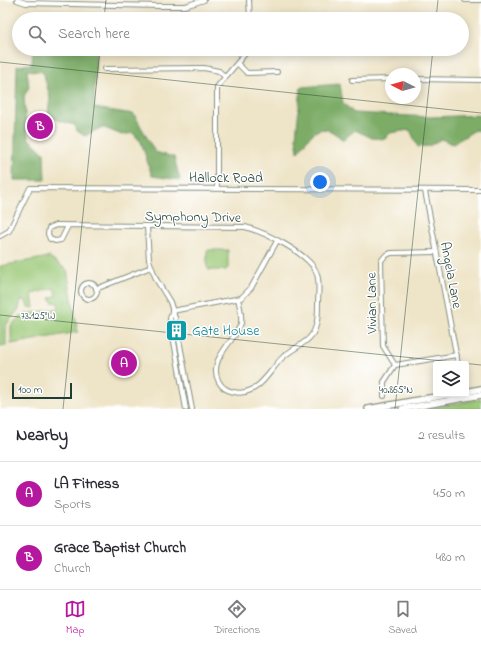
<!DOCTYPE html>
<html lang="en">
<head>
<meta charset="utf-8">
<style>
	body { margin:0; font-family:"Indie Flower",sans-serif; background:#f7f7f7; color:#2b2b33 }
	.controls { position:absolute; right:12px; bottom:12px; display:grid; overflow:hidden; border-radius:4px; box-shadow:0 2px 10px #0003 }
	.controls button { width:36px; height:36px; display:grid; place-items:center; padding:0; border:0; border-bottom:1px solid #e1e1e2; background:#fff; color:#2b2b33; font:20px sans-serif }
	.compass { position:absolute; left:385px; top:68px; width:36px; height:36px; border-radius:50%; background:#fff; box-shadow:0 2px 10px #0003; rotate:276deg }
	.scale { position:absolute; left:12px; bottom:10px; width:60px; box-sizing:border-box; padding-left:4px; border:2px solid #1f3d34; border-top:0; font-size:11px; line-height:14px; white-space:nowrap; color:#1f3d34; -webkit-text-stroke:3px #fff; paint-order:stroke }
	.you { position:absolute; left:320px; top:182px; width:14px; height:14px; margin:-10px; border:3px solid #fff; border-radius:50%; background:#1a73e8; box-shadow:0 0 0 6px #1a73e833 }
	.badge { display:grid; place-items:center; width:26px; height:26px; border-radius:50%; background:#b5179e; color:#fff; font-size:13px; font-weight:700 }
	.pin { position:absolute; translate:-50% -50%; border:2px solid #fff; box-shadow:0 1px 4px #0006 }
	.list { margin:0; padding:0; list-style:none }
	h2 { display:flex; justify-content:space-between; align-items:center; height:52px; margin:0; padding:0 16px; font-size:17px }
	h2 small { font-size:13px; font-weight:400; color:#7c7c81 }
	.list li { display:grid; grid-template-columns:26px 1fr auto; gap:12px; align-items:center; box-sizing:border-box; height:64px; padding:0 16px; border-top:1px solid #e1e1e2 }
	.list b { display:block; font-size:15px; white-space:nowrap }
	.list p { margin:0; font-size:13px; white-space:nowrap; color:#7c7c81 }
	.list em { font-size:13px; font-style:normal; color:#7c7c81 }
	.icon { flex:none; width:22px; height:22px; fill:none; stroke:currentColor; stroke-width:2; stroke-linecap:round; stroke-linejoin:round }
	.map { position:relative; flex:none; width:481px; height:409px; overflow:hidden }
	.search { position:absolute; background:#fff; box-shadow:0 2px 10px #0003; left:12px; right:12px; top:12px; height:44px; display:flex; align-items:center; gap:10px; box-sizing:border-box; padding:0 14px; border-radius:22px; color:#7c7c81; font-size:15px }
	.sheet { height:180px; background:#fff }
	nav { display:flex; justify-content:space-around; align-items:center; box-sizing:border-box; height:56px; border-top:1px solid #e1e1e2; background:#fff; font-size:11px; color:#7c7c81 }
	nav a { display:grid; justify-items:center; gap:2px }
	nav .on { color:#b5179e }
	.map>svg:first-child { display:block }
	.green { fill:#9ac775; stroke:#5c8254 }
	.forest { fill:#7bac66; stroke:#4d744d }
	.lines { fill:none; stroke-linecap:round; stroke-linejoin:round }
	.minor-casing { stroke:#86907e; stroke-width:6 }
	.major-casing { stroke:#86907e; stroke-width:8 }
	.minor { stroke:#fff; stroke-width:4 }
	.major { stroke:#fff; stroke-width:5.5 }
	.ticks { fill:none; stroke:#1f3d34; stroke-width:1; stroke-opacity:0.45 }
	.labels { text-anchor:middle; stroke-width:3; stroke-linejoin:round; paint-order:stroke }
	.street-label { font-size:14px; fill:#1f3d34; stroke:#fff }
	.culture-label { font-size:14px; fill:#0d838f; stroke:#fff; text-anchor:start }
	.ticks-label { font-size:10px; text-anchor:middle; fill:#1f3d34; stroke:#fff; stroke-width:3; stroke-linejoin:round; paint-order:stroke }
</style>
</head>
<body>
<div class="map">
<svg width="481" height="409" viewBox="0 0 481 409">
	<rect width="100%" height="100%" fill="#fff"/>
	<filter id="ink" filterUnits="userSpaceOnUse"><feTurbulence type="fractalNoise" baseFrequency=".025" numOctaves="2"/><feDisplacementMap in="SourceGraphic" scale="8" xChannelSelector="R" yChannelSelector="G"/><feConvolveMatrix kernelMatrix="1 2 1 2 8 2 1 2 1" color-interpolation-filters="sRGB"/></filter>
	<filter id="wash" filterUnits="userSpaceOnUse"><feTurbulence type="fractalNoise" baseFrequency=".012" numOctaves="4" result="noise"/><feDisplacementMap in="SourceGraphic" scale="16" xChannelSelector="R" yChannelSelector="G"/><feGaussianBlur stdDeviation="0.9" result="paint"/><feColorMatrix in="noise" values="0 0 0 0 0 0 0 0 0 0 0 0 0 0 0 0 0 1.4 0 .05"/><feComposite in="paint" operator="in"/></filter>
	<g filter="url(#wash)">
		<rect width="100%" height="100%" fill="#eee4c7"/>
		<g class="green">
			<polygon points="209,250 228,250 228,268 226,270 209,270 207,267 207,251"/>
			<polygon points="49,257 67,270 78,332 11,344 11,326 21,315 59,308 58,303 52,302 50,298 56,295 54,288 32,294 34,308 28,307 25,300 21,300 19,309 6,325 6,345 0,346 0,266"/>
			<polygon points="481,399 481,409 425,409"/>
		</g>
		<g class="forest">
			<polygon points="33,49 96,49 94,108 134,114 155,152 174,157 180,180 152,176 141,142 133,133 122,135 102,127 85,136 77,131 75,125 57,120 48,114 50,97 43,72 27,70 29,87 24,96 26,128 29,139 44,153 45,180 14,180 17,66 32,64"/>
			<path d="M340 84 343 103 354 113 431 117 481 115V131L475 130 453 144 441 139 429 146 418 147 410 130 390 133 385 139 372 138 355 130 343 140C320 119 313 132 298 152L296 137 301 87Z"/>
		</g>
	</g>
	<g filter="url(#ink)">
		<g class="lines">
			<defs>
				<g id="minor">
					<polyline points="17,0 26,3 160,6 185,6 204,0"/>
					<polyline points="249,0 250,19"/>
					<polyline points="465,0 481,0"/>
					<polyline points="238,64 247,73 277,72"/>
					<polyline points="105,69 204,68 219,71 225,77"/>
					<polyline points="415,79 481,80"/>
					<polyline points="352,80 391,79"/>
					<polyline points="217,188 217,87 249,49"/>
					<polyline points="425,191 458,364"/>
					<path d="M68 226 61 240 55 241 50 239 48 234 49 228 56 225 245 227C264 232 311 254 317 274 320 283 318 295 318 304 318 314 318 327 311 336 304 345 291 349 282 358 273 367 263 385 251 390 241 395 225 393 219 382 206 359 237 340 241 323 242 314 240 307 238 299"/>
					<polyline points="147,227 149,260 156,279 170,302 175,318 192,409"/>
					<polyline points="0,236 9,231 30,188 481,190"/>
					<circle cx="89" cy="291" r="8"/>
					<polyline points="96,289 151,267"/>
					<polyline points="172,311 241,298 251,288 277,241"/>
					<polyline points="172,311 170,319 186,409"/>
					<polyline points="395,365 457,355"/>
					<polyline points="384,396 384,382 395,365 383,346 381,261 385,256 391,253 436,252"/>
				</g>
				<g id="major">
					<polyline points="466,392 481,389"/>
					<polyline points="368,409 452,394"/>
					<polyline points="402,409 481,395"/>
				</g>
			</defs>
			<use href="#minor" class="minor-casing"/>
			<use href="#major" class="major-casing"/>
			<use href="#minor" class="minor"/>
			<use href="#major" class="major"/>
		</g>
	</g>
	<path class="ticks" d="M104 19 106 0M436 19 438 0M0 62 481 113M0 315 481 365M63 409 100 49M395 409 433 49"/>
	<defs>
		<symbol id="building-square" viewBox="-11 -11 22 22"><rect x="-9" y="-9" width="18" height="18" rx="4" fill="#0f9aa8" stroke="#fff"/><path d="M-4-6H4V6H1V3H-1V6H-4ZM-2.5-4.3h1.7v1.8h-1.7ZM.8-4.3h1.7v1.8H.8ZM-2.5-1h1.7V.8h-1.7ZM.8-1h1.7V.8H.8Z" fill="#fff"/></symbol>
	</defs>
	<g fill-rule="evenodd">
		<use href="#building-square" x="164" y="318" width="25" height="25"/>
	</g>
	<g class="labels">
		<g class="street-label">
			<text x="226" y="182">Hallock Road</text>
			<text transform="translate(193 216) rotate(1)" y="5">Symphony Drive</text>
			<text transform="translate(452 275) rotate(79)" y="5">Angela Lane</text>
			<text transform="translate(371 303) rotate(-91)" y="5">Vivian Lane</text>
		</g>
		<g class="culture-label">
			<text x="192" y="335">Gate House</text>
		</g>
	</g>
	<g class="ticks-label">
		<text x="38" y="319">73.125°W</text>
		<text x="396" y="393">40.865°N</text>
	</g>
</svg>
<div class="controls">
<button><svg class="icon" aria-label="layers" viewBox="0 0 24 24"><path d="M12 4l9 5-9 5-9-5zM3 14l9 5 9-5"/></svg></button>
</div>
<svg class="compass" viewBox="-18 -18 36 36"><path d="M0-13l5 13h-10z" fill="#e53935"/><path d="M0 13l5-13h-10z" fill="#7c7c81"/></svg>
<div class="scale">100 m</div>
<div class="you"></div>
<div class="pin badge" style="left:124px;top:363px">A</div>
<div class="pin badge" style="left:40px;top:126px">B</div>
<div class="search"><svg class="icon" aria-label="search" viewBox="0 0 24 24"><circle cx="10" cy="10" r="6"/><path d="M15 15l6 6"/></svg>Search here</div>
</div>
<section class="sheet">
<h2>Nearby<small>2 results</small></h2>
<ul class="list">
<li><span class="badge">A</span><div><b>LA Fitness</b><p>Sports</p></div><em>450 m</em></li>
<li><span class="badge">B</span><div><b>Grace Baptist Church</b><p>Church</p></div><em>480 m</em></li>
</ul>
</section>
<nav>
<a class="on"><svg class="icon" aria-label="map" viewBox="0 0 24 24"><path d="M3 6l6-2 6 2 6-2v14l-6 2-6-2-6 2zM9 4v14M15 6v14"/></svg>Map</a>
<a><svg class="icon" aria-label="directions" viewBox="0 0 24 24"><path d="M12 3l9 9-9 9-9-9zM9 14v-3h6M13 9l2 2-2 2"/></svg>Directions</a>
<a><svg class="icon" aria-label="saved" viewBox="0 0 24 24"><path d="M7 4h10v16l-5-4-5 4z"/></svg>Saved</a>
</nav>
</body>
</html>
